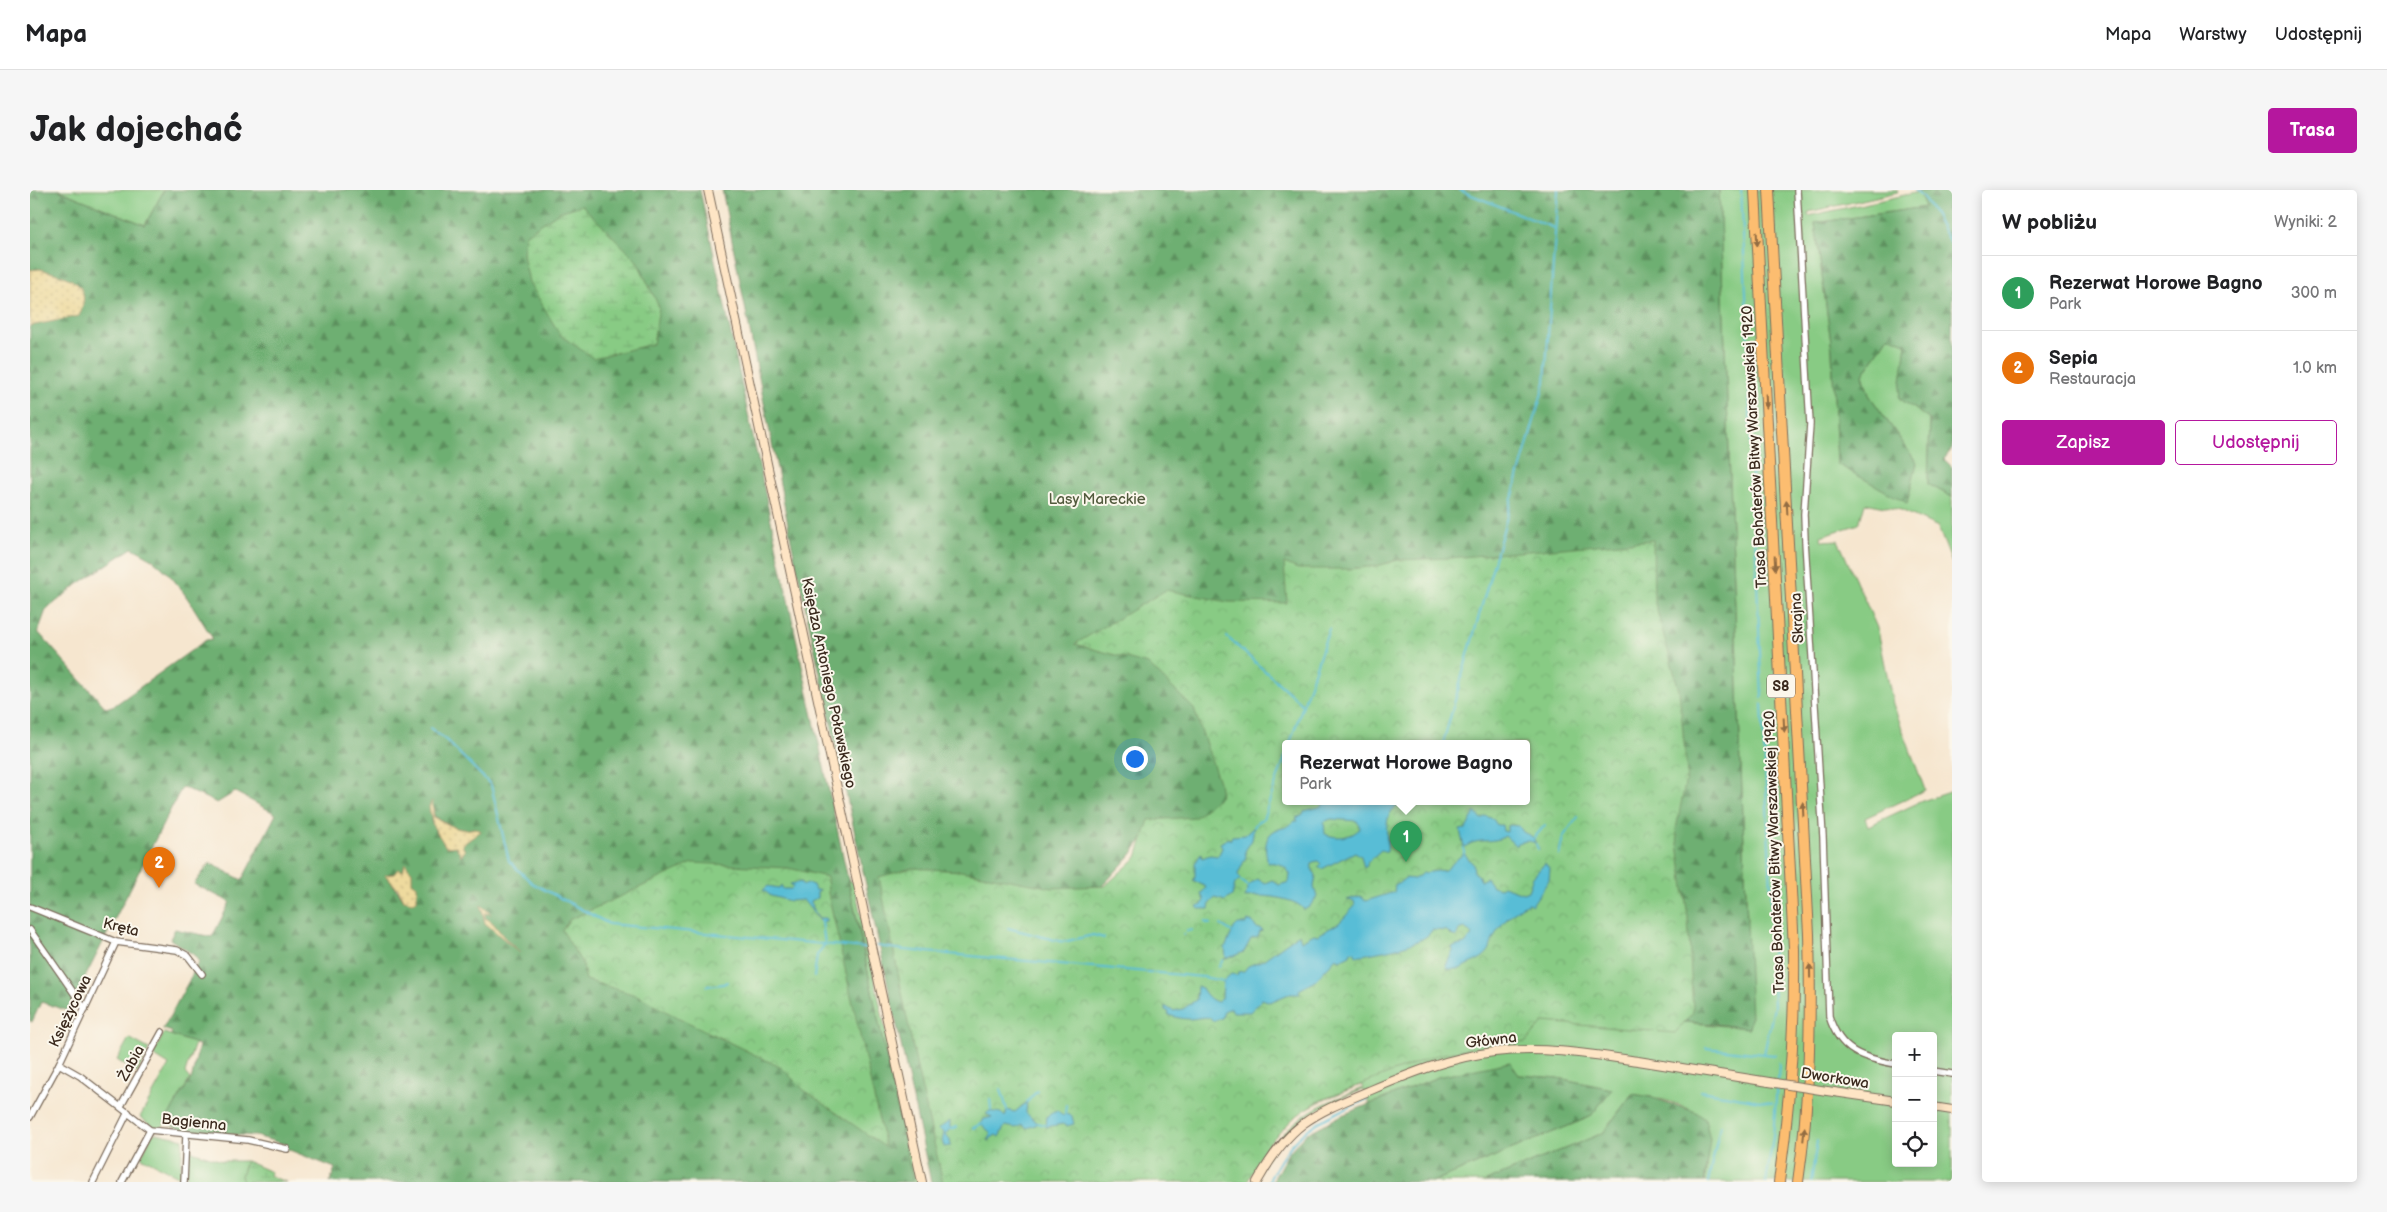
<!DOCTYPE html>
<html lang="pl">
<head>
<meta charset="utf-8">
<style>
	body { margin:0; font-family:"Balsamiq Sans",sans-serif; background:#f6f6f6; color:#202124 }
	.controls { position:absolute; right:15px; bottom:15px; display:grid; overflow:hidden; border-radius:5px; box-shadow:0 2px 12px #0003 }
	.controls button { width:45px; height:45px; display:grid; place-items:center; padding:0; border:0; border-bottom:1px solid #e0e0e0; background:#fff; color:#202124; font:25px sans-serif }
	.you { position:absolute; left:1104px; top:568px; width:18px; height:18px; margin:-12px; border:4px solid #fff; border-radius:50%; background:#1a73e8; box-shadow:0 0 0 8px #1a73e833 }
	.badge { display:grid; place-items:center; width:32px; height:32px; border-radius:50%; background:#b5179e; color:#fff; font-size:16px; font-weight:700 }
	.pin { position:absolute; translate:-50% -41px; filter:drop-shadow(0 1px 2px #0008) }
	.pin::after { content:''; position:absolute; top:26px; width:18px; height:15px; background:inherit; clip-path:polygon(0 0,100% 0,50% 100%) }
	.popup { position:absolute; left:1252px; top:550px; width:248px; height:65px; box-sizing:border-box; display:grid; place-content:center; border-radius:5px; background:#fff; filter:drop-shadow(0 1px 4px #0005); font-size:16px; white-space:nowrap; color:#757577 }
	.popup b { font-size:19px; color:#202124 }
	.popup::after { content:''; position:absolute; left:50%; top:100%; margin-left:-10px; border:10px solid transparent; border-top-color:#fff }
	.list { margin:0; padding:0; list-style:none }
	h2 { display:flex; justify-content:space-between; align-items:center; height:65px; margin:0; padding:0 20px; font-size:21px }
	h2 small { font-size:16px; font-weight:400; color:#757577 }
	.list li { display:grid; grid-template-columns:32px 1fr auto; gap:15px; align-items:center; box-sizing:border-box; height:75px; padding:0 20px; border-top:1px solid #e0e0e0 }
	.list b { display:block; font-size:19px; white-space:nowrap }
	.list p { margin:0; font-size:16px; white-space:nowrap; color:#757577 }
	.list em { font-size:16px; font-style:normal; color:#757577 }
	.actions { display:flex; gap:10px; padding:15px 20px }
	.actions a { flex:1; padding:11px 0; border:1px solid #b5179e; border-radius:5px; text-align:center; font-size:18px; color:#b5179e }
	.actions .main { background:#b5179e; color:#fff }
	.icon { flex:none; width:28px; height:28px; fill:none; stroke:currentColor; stroke-width:2; stroke-linecap:round; stroke-linejoin:round }
	.map { position:relative; flex:none; width:1922px; height:992px; overflow:hidden; border-radius:5px }
	header { display:flex; align-items:center; gap:30px; box-sizing:border-box; height:70px; padding:0 25px; background:#fff; border-bottom:1px solid #e0e0e0 }
	header strong { font-size:24px }
	nav { display:flex; gap:28px; margin-inline-start:auto; font-size:18px }
	.intro { display:flex; align-items:center; justify-content:space-between; box-sizing:border-box; height:120px; padding:0 30px }
	h1 { margin:0; font-size:35px }
	.button { padding:12px 22px; border-radius:5px; background:#b5179e; color:#fff; font-size:18px; font-weight:700 }
	main { display:flex; gap:30px; padding:0 30px }
	aside { flex:1; background:#fff; border-radius:5px; box-shadow:0 2px 12px #0003 }
	.map>svg:first-child { display:block }
	.green { fill:#88cb84; stroke:#627a51; fill-rule:evenodd }
	.forest { fill:url(#forest-firs); stroke:#546c48; fill-rule:evenodd }
	.wetland { fill:url(#wetland-marsh); stroke:#627a51 }
	.sand { fill:url(#sand-dots); stroke:#94825e }
	.park { fill:url(#park-crowns); stroke:#627a51; fill-rule:evenodd }
	.water { fill:#58bdd6; stroke:#4a747a; fill-rule:evenodd }
	.lines { fill:none; stroke-linecap:round; stroke-linejoin:round }
	.stream { stroke:#58bdd6; stroke-width:2 }
	.street-casing { stroke:#7c6c5c; stroke-width:8 }
	.secondary-casing { stroke:#7c6c5c; stroke-width:10 }
	.highway-casing { stroke:#7c6c5c; stroke-width:12 }
	.street { stroke:#fff; stroke-width:5.5 }
	.secondary { stroke:#fee5c5; stroke-width:8 }
	.highway { stroke:#fcbd6f; stroke-width:10 }
	.secondary-bridge-casing { stroke:#7c6c5c; stroke-width:10; stroke-linecap:butt }
	.secondary-bridge { stroke:#fee5c5; stroke-width:8 }
	.oneway { fill:#926c42 }
	.labels { text-anchor:middle; stroke-width:4; stroke-linejoin:round; paint-order:stroke }
	.shield { fill:#fbf7ec; stroke:#75685c; stroke-width:1 }
	.shield-label { font-size:14px; font-weight:bold; fill:#3b2a1e }
	.street-label { font-size:15px; fill:#3b2a1e; stroke:#fbf7ec }
	.park-label { font-size:15px; fill:#525a3d; stroke:#fbf7ec }
</style>
</head>
<body>
<header>
<strong>Mapa</strong>
<nav><a>Mapa</a><a>Warstwy</a><a>Udostępnij</a></nav>
</header>
<div class="intro"><h1>Jak dojechać</h1><a class="button">Trasa</a></div>
<main>
<div class="map">
<svg width="1922" height="992" viewBox="0 0 1922 992">
	<defs>
		<pattern id="forest-firs" width="22" height="20" patternUnits="userSpaceOnUse" patternTransform="scale(1.25)"><rect width="22" height="20" fill="#6eaf72"/><path d="M5 1l3.5 6h-7zM16 11l3.5 6h-7z" fill="#5c8f5d"/></pattern>
		<pattern id="wetland-marsh" width="20" height="14" patternUnits="userSpaceOnUse" patternTransform="scale(1.25)"><rect width="20" height="14" fill="#88cb84"/><path d="M1 5h8M5 5V1M11 12h8M15 12V8" fill="none" stroke="#76ae72"/></pattern>
		<pattern id="sand-dots" width="8" height="8" patternUnits="userSpaceOnUse" patternTransform="scale(1.25)"><rect width="8" height="8" fill="#eeda9e"/><path d="M2 2h.1M6 6h.1" fill="none" stroke="#cdbb88" stroke-width="1.8" stroke-linecap="round"/></pattern>
		<pattern id="park-crowns" width="20" height="18" patternUnits="userSpaceOnUse" patternTransform="scale(1.25)"><rect width="20" height="18" fill="#88cb84"/><path d="M2 6a3 3 0 1 1 6 0M12 15a3 3 0 1 1 6 0" fill="none" stroke="#76ae72"/></pattern>
	</defs>
	<rect width="100%" height="100%" fill="#fbf7ec"/>
	<filter id="ink" filterUnits="userSpaceOnUse"><feTurbulence type="fractalNoise" baseFrequency=".02" numOctaves="2"/><feDisplacementMap in="SourceGraphic" scale="10" xChannelSelector="R" yChannelSelector="G"/><feConvolveMatrix kernelMatrix="1 2 1 2 8 2 1 2 1" color-interpolation-filters="sRGB"/></filter>
	<filter id="wash" filterUnits="userSpaceOnUse"><feTurbulence type="fractalNoise" baseFrequency=".0096" numOctaves="4" result="noise"/><feDisplacementMap in="SourceGraphic" scale="20" xChannelSelector="R" yChannelSelector="G"/><feGaussianBlur stdDeviation="1.12" result="paint"/><feColorMatrix in="noise" values="0 0 0 0 0 0 0 0 0 0 0 0 0 0 0 0 0 1.4 0 .05"/><feComposite in="paint" operator="in"/></filter>
	<g filter="url(#wash)">
		<rect width="100%" height="100%" fill="#f6e6cf"/>
		<g class="green">
			<polygon points="28,0 134,0 115,35"/>
			<path d="M1689 0H1867L1868 2 1779 22 1778 26 1889 2 1896 17 1785 33 1802 160 1807 274 1887 273 1839 205 1833 185 1858 146 1877 153 1869 208 1900 230 1898 294 1922 307V373L1908 337 1871 320 1835 313 1829 334 1791 346 1792 351 1808 350 1848 440 1863 514 1895 600 1835 628 1838 636 1892 611 1922 601V992H1674L1676 982 1675 929C1657 914 1626 907 1602 904L1573 943 1454 992H1402L1560 927 1581 899 1528 888 1489 885 1408 887 1340 914 1333 900C1276 921 1252 937 1223 992H1221C1239 958 1258 931 1294 914 1306 908 1320 904 1333 898L1331 895C1308 904 1284 912 1265 927 1242 944 1226 970 1209 992L1225 961 1269 916 1506 826 1717 731ZM1721 828 1718 838 1662 833ZM1866 846H1903V973H1866Z"/>
			<polygon points="818,689 824,693 888,992 883,992 834,763 835,757 833,756"/>
			<polygon points="134,843 165,853 155,883 160,889 132,938 123,937 110,927 139,875 123,865"/>
			<polygon points="99,848 119,859 107,883 87,870"/>
			<polygon points="126,943 153,949 150,987 111,967 122,945"/>
			<polygon points="159,960 192,971 216,971 211,986 213,992 156,992"/>
		</g>
		<g class="forest">
			<path d="M0 0H28L115 35 134 0H670L883 992H300L305 978 257 959V955L226 946 161 942 134 933 162 887 169 855 141 845 142 842 133 839 169 772 164 765 140 749 145 739 182 747 200 712 164 694 180 673 212 690 246 624 205 602 187 613 152 597 38 821 11 812 2 832 0 831V136L11 133V79L0 80ZM102 358C141 374 161 414 183 449L176 450 85 515 76 518 8 442 16 420 48 394ZM402 612 404 626C419 634 428 643 445 638L450 641 432 655 416 657 401 631ZM375 674C385 687 380 696 374 710L357 686 359 683 364 684 373 682Z"/>
			<path d="M692 0H1689L1718 761 1721 828 1719 838 1684 834 1525 824 1470 845 970 992H901L764 365ZM1256 553H1496L1504 726 1064 705 1100 666 1118 642 1256 607Z"/>
			<polygon points="1888,0 1922,0 1922,259 1914,269 1922,277 1922,307 1898,294 1900,230 1869,208 1876,153 1858,146 1833,185 1839,205 1887,273 1877,313 1807,274 1802,160 1785,33 1895,17"/>
			<polygon points="1480,872 1489,885 1528,888 1582,899 1560,927 1402,992 1242,992 1258,963 1276,944 1312,925 1408,887"/>
			<polygon points="1602,904 1620,907 1666,922 1675,929 1680,949 1674,992 1454,992 1573,943"/>
		</g>
		<g class="wetland">
			<polygon points="552,15 607,71 629,117 623,154 563,168 530,145 499,92 493,65 495,45 529,22"/>
			<polygon points="216,971 241,982 240,986 256,992 213,992 211,986"/>
		</g>
		<g class="sand">
			<path d="M10 79C36 87 65 91 49 126L0 136V80Z"/>
			<path d="M402 611 404 627C419 634 428 643 445 638L451 641 432 655 435 661 431 666 426 656 416 657 403 636 399 617Z"/>
			<polygon points="375,673 382,682 382,692 387,696 387,710 382,712 374,710 369,700 355,685 364,684 368,679 373,681"/>
			<path d="M451 715 461 724 455 723V728C464 732 464 735 470 742 475 750 484 756 490 763L455 733Z"/>
		</g>
		<g class="park">
			<path d="M1623 350 1624 410 1649 500 1657 584 1646 639 1658 728 1663 822 1645 843 1514 832 1496 852 1441 858 1404 866 1284 913 1264 928 1240 952 1217 992H913L887 878 849 687 882 678 931 681 1023 698 1075 696 1107 667 1119 630 1166 627 1191 605 1189 592 1164 519 1118 474 1045 454 1136 400 1198 412 1257 413 1254 373 1268 379H1319L1347 376 1368 370 1420 368ZM1256 553H1496V611H1256Z"/>
			<polygon points="663,673 758,678 797,687 798,703 855,957 774,900 752,878 637,822 609,806 556,790 553,775 532,740 539,730"/>
		</g>
		<g class="water">
			<path d="M1297 611H1386C1382 613 1376 611 1371 614 1350 624 1359 645 1357 662L1351 660 1337 673V676L1334 678 1331 666 1325 662 1292 679 1288 677 1291 674 1288 671 1283 672C1280 678 1283 681 1286 685L1284 697 1287 707 1279 717 1274 720C1268 708 1226 703 1215 708L1218 696 1227 689 1235 693 1242 690 1249 695 1259 692 1260 684C1255 675 1248 672 1238 673 1235 663 1233 648 1244 641 1250 637 1256 640 1264 631H1268L1266 628 1273 624 1274 621 1289 617ZM1301 629 1327 631 1330 638C1322 648 1307 649 1295 644L1294 632Z"/>
			<path d="M1445 622 1451 629 1456 626 1463 629 1467 635H1472L1473 641 1477 642V637L1480 635 1489 636 1493 642 1503 647 1506 654C1500 649 1494 652 1487 653L1486 656 1475 646C1462 655 1447 646 1434 658L1430 640 1436 639Z"/>
			<polygon points="1224,637 1222,650 1215,661 1216,667 1208,684 1210,689 1205,694 1202,706 1195,711 1185,708 1180,713 1179,719 1169,719 1167,717 1172,715 1174,710 1171,704 1176,697 1163,690 1165,688 1165,673 1171,664 1172,668 1180,665 1188,666 1192,658 1190,653 1199,648 1200,650 1202,646 1215,645"/>
			<path d="M1434 663 1443 674 1444 682 1449 686 1450 691 1456 688 1462 696 1470 698 1473 696 1493 703 1498 701 1503 687 1515 673 1520 679 1519 690 1502 715 1498 713C1484 720 1470 734 1463 749 1461 754 1461 759 1457 763 1451 771 1438 773 1430 779H1418L1416 775 1423 761 1422 757 1435 754 1442 745 1435 738 1429 740 1426 747 1421 745 1417 741 1402 740C1395 756 1342 763 1326 766L1325 762 1321 761 1320 765 1310 770 1306 768 1285 791 1269 800 1270 804H1259L1240 812 1232 809 1220 822H1203L1201 818 1194 821 1192 828 1182 831 1181 828C1173 826 1167 829 1159 829 1152 829 1145 827 1138 825L1139 822 1135 820V816L1143 821 1153 819 1166 810 1167 796 1172 798C1175 804 1181 811 1188 812L1192 808 1193 791 1201 784 1207 785 1208 782 1214 781 1218 776 1233 770 1269 744 1271 751 1284 744 1288 745 1309 733 1325 716 1324 711 1317 710 1330 706 1336 711 1364 702 1365 694H1368L1375 688 1384 689 1393 683 1415 680Z"/>
			<polygon points="771,692 773,695 777,693 783,695 785,700 790,700 787,702 787,708 781,711 782,718 789,728 796,728 796,731 791,732 773,710 760,711 741,706 733,700 738,696 749,698 751,695 753,699 761,699 763,697 760,694"/>
			<polygon points="1218,731 1222,731 1226,738 1231,739 1233,741 1230,742 1228,747 1221,749 1214,762 1193,770 1196,768 1195,758 1204,738 1208,734 1216,734"/>
			<polygon points="997,912 996,923 1007,933 1006,935 997,938 992,935 986,938 975,936 969,947 966,945 957,951 961,943 951,934 954,929 962,927 956,924 959,921 971,923 975,927 977,920 985,922"/>
			<polygon points="1027,920 1033,926 1035,924 1042,926 1044,934 1037,936 1033,934 1016,937 1017,926"/>
			<polygon points="920,931 920,939 915,945 920,950 921,956 914,957 912,951 914,943 908,939"/>
		</g>
		<g class="lines">
			<g class="stream">
				<polyline points="1429,0 1524,38"/>
				<polyline points="1711,0 1718,146"/>
				<path d="M1885 0C1903 14 1909 37 1922 55"/>
				<polyline points="1718,154 1723,317"/>
				<polyline points="1724,323 1732,508"/>
				<polyline points="1197,447 1273,515"/>
				<polyline points="1732,514 1741,699"/>
				<polyline points="400,538 417,551 461,595 479,671 502,693 579,734 835,758"/>
				<polyline points="1260,553 1299,439"/>
				<polyline points="1413,553 1515,192 1528,0"/>
				<polyline points="1224,637 1228,631 1233,629 1256,565"/>
				<polyline points="1504,648 1515,635"/>
				<polyline points="1506,654 1508,659"/>
				<polyline points="1434,658 1434,663"/>
				<polyline points="1529,665 1533,647 1548,627"/>
				<polyline points="1210,690 1218,696"/>
				<polyline points="1741,704 1744,817 1734,864 1745,865"/>
				<polyline points="1175,732 1180,734"/>
				<polyline points="1191,735 1202,742"/>
				<polyline points="978,738 1033,752 1063,745 1074,748"/>
				<polyline points="1157,741 1162,740"/>
				<polyline points="1154,745 1154,744"/>
				<polyline points="847,756 874,760 1173,787 1193,791"/>
				<polyline points="1189,776 1193,770"/>
				<polyline points="784,787 787,765 795,754 792,732"/>
				<polyline points="677,796 693,794 697,792"/>
				<polyline points="1676,858 1734,864"/>
				<polyline points="1748,890 1749,873"/>
				<polyline points="971,899 977,920"/>
				<polyline points="1670,901 1742,913"/>
				<polyline points="960,909 961,920"/>
				<polyline points="997,912 1007,901"/>
				<polyline points="1035,924 1036,915"/>
				<polyline points="1007,933 1015,935"/>
				<polyline points="943,938 951,934"/>
				<polyline points="920,939 927,937"/>
				<path d="M1238 992C1244 982 1249 971 1256 962 1275 934 1307 923 1337 909"/>
				<polyline points="1678,992 1690,936"/>
				<polyline points="1736,992 1743,947 1747,895"/>
				<polyline points="1781,992 1787,951"/>
			</g>
		</g>
	</g>
	<g filter="url(#ink)">
		<g class="lines">
			<defs>
				<g id="street">
					<path d="M1767 0 1780 234 1774 324 1775 351 1793 647 1799 826C1810 862 1832 868 1866 874"/>
					<polyline points="0,717 86,752 147,760 158,766 172,784"/>
					<polyline points="0,740 55,819"/>
					<polyline points="29,874 50,886 120,940 218,950 257,959"/>
					<polyline points="1903,881 1922,884"/>
					<polyline points="91,916 132,842"/>
					<polyline points="0,927 29,874 86,752"/>
					<polyline points="63,992 98,922"/>
					<polyline points="92,992 120,940"/>
					<polyline points="154,992 156,945"/>
				</g>
				<g id="secondary">
					<polyline points="678,0 892,992"/>
					<polyline points="1797,901 1866,911"/>
					<polyline points="1903,917 1922,920"/>
					<path d="M1227 992C1260 933 1281 925 1341 900 1381 883 1421 867 1464 862 1513 856 1560 864 1608 871 1652 878 1695 885 1739 892"/>
				</g>
				<g id="highway">
					<path d="M1725 0 1764 759C1765 837 1760 914 1749 992"/>
					<path d="M1739 0 1779 744C1781 827 1780 910 1768 992"/>
				</g>
			</defs>
			<use href="#street" class="street-casing"/>
			<use href="#secondary" class="secondary-casing"/>
			<use href="#highway" class="highway-casing"/>
			<use href="#street" class="street"/>
			<use href="#secondary" class="secondary"/>
			<use href="#highway" class="highway"/>
			<defs>
				<polyline id="secondary-bridge" points="1739,892 1797,901"/>
			</defs>
			<use href="#secondary-bridge" class="secondary-bridge-casing"/>
			<use href="#secondary-bridge" class="secondary-bridge"/>
		</g>
		<defs><path id="oneway-solid" d="M-6-.8H1V-3.2L6.5 0L1 3.2V.8H-6Z" transform="scale(1.25)"/></defs>
		<g class="oneway">
			<use href="#oneway-solid" transform="translate(1727 49) rotate(87)"/>
			<use href="#oneway-solid" transform="translate(1736 211) rotate(87)"/>
			<use href="#oneway-solid" transform="translate(1757 317) rotate(-93)"/>
			<use href="#oneway-solid" transform="translate(1745 373) rotate(87)"/>
			<use href="#oneway-solid" transform="translate(1754 535) rotate(87)"/>
			<use href="#oneway-solid" transform="translate(1773 619) rotate(-93)"/>
			<use href="#oneway-solid" transform="translate(1780 781) rotate(-91)"/>
			<use href="#oneway-solid" transform="translate(1774 944) rotate(-84)"/>
		</g>
	</g>
	<g class="labels">
		<rect class="shield" x="1737" y="484.5" width="28" height="23" rx="4"/>
		<g class="shield-label">
			<text x="1751" y="501">S8</text>
		</g>
		<g class="street-label">
			<text transform="translate(1724 257) rotate(-93)" y="5">Trasa Bohaterów Bitwy Warszawskiej 1920</text>
			<text transform="translate(1767 428) rotate(-93)" y="5">Skrajna</text>
			<text transform="translate(799 493) rotate(78)" y="5">Księdza Antoniego Poławskiego</text>
			<text transform="translate(1744 662) rotate(-92)" y="5">Trasa Bohaterów Bitwy Warszawskiej 1920</text>
			<text transform="translate(91 737) rotate(14)" y="5">Kręta</text>
			<text transform="translate(40 821) rotate(-64)" y="5">Księżycowa</text>
			<text transform="translate(1461 850) rotate(-7)" y="5">Główna</text>
			<text transform="translate(101 873) rotate(-61)" y="5">Żabia</text>
			<text transform="translate(1805 888) rotate(9)" y="5">Dworkowa</text>
			<text transform="translate(164 932) rotate(6)" y="5">Bagienna</text>
		</g>
		<g class="park-label">
			<text x="1067" y="314">Lasy Mareckie</text>
		</g>
	</g>
</svg>
<div class="controls">
<button>+</button>
<button>−</button>
<button><svg class="icon" aria-label="locate" viewBox="0 0 24 24"><circle cx="12" cy="12" r="6"/><path d="M12 2v4M12 18v4M2 12h4M18 12h4"/></svg></button>
</div>
<div class="you"></div>
<div class="pin badge" style="left:1376px;top:672px;background:#2e9e5b">1</div>
<div class="popup"><b>Rezerwat Horowe Bagno</b>Park</div>
<div class="pin badge" style="left:129px;top:698px;background:#e8710a">2</div>
</div>
<aside>
<h2>W pobliżu<small>Wyniki: 2</small></h2>
<ul class="list">
<li><span class="badge" style="background:#2e9e5b">1</span><div><b>Rezerwat Horowe Bagno</b><p>Park</p></div><em>300 m</em></li>
<li><span class="badge" style="background:#e8710a">2</span><div><b>Sepia</b><p>Restauracja</p></div><em>1.0 km</em></li>
</ul>
<div class="actions"><a class="main">Zapisz</a><a>Udostępnij</a></div>
</aside>
</main>
</body>
</html>
